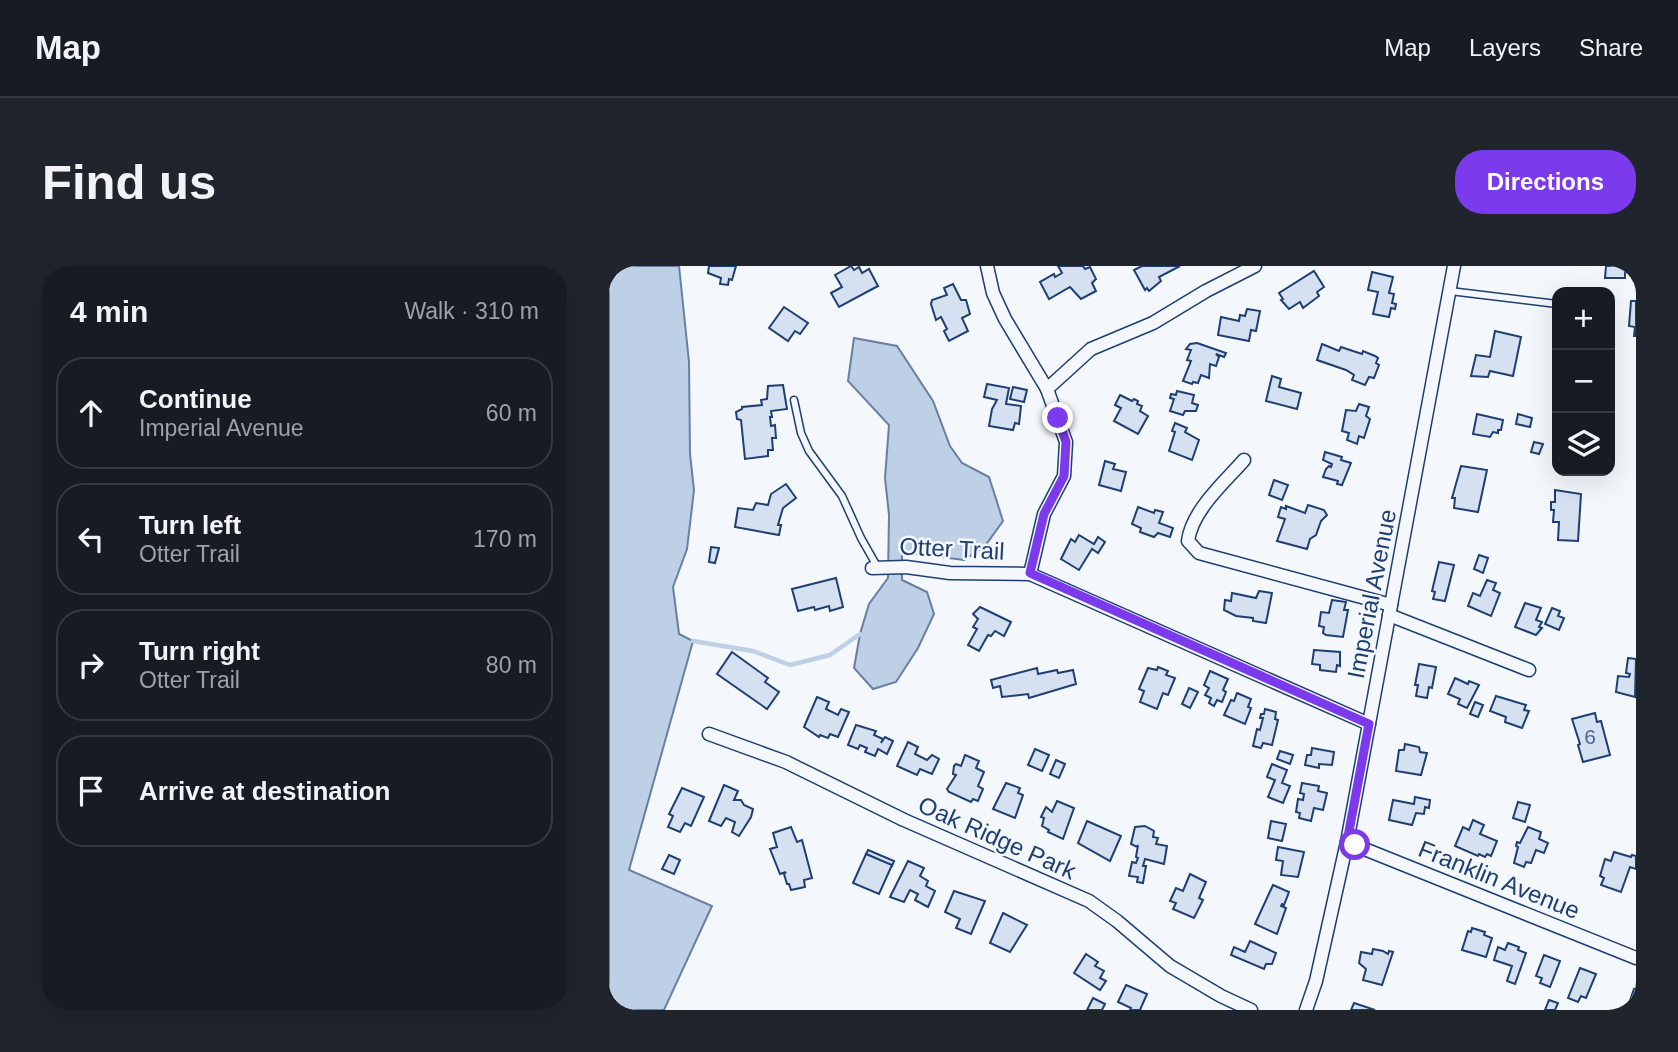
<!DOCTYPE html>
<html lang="en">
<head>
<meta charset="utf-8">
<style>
	body { margin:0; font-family:Arial,sans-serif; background:#20242c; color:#f1f3f6 }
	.controls { position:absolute; right:21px; top:21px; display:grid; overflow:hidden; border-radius:14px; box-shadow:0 7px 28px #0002 }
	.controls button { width:63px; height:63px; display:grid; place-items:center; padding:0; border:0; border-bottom:2px solid #363941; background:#171b24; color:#f1f3f6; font:35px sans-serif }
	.stop { position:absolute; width:21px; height:21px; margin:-16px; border:5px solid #7c3aed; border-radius:50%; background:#fff }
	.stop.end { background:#7c3aed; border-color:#fff; box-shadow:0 2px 7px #0008 }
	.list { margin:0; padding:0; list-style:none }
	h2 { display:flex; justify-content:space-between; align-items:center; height:91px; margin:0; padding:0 28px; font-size:30px }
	h2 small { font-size:23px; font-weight:400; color:#9ea1a6 }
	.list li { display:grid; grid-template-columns:46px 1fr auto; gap:21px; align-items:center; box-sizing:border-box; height:112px; margin:0 14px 14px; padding:0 14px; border:2px solid #363941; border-radius:28px }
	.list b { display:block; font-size:26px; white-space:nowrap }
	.list p { margin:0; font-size:23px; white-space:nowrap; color:#9ea1a6 }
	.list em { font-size:23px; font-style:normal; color:#9ea1a6 }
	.icon { flex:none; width:38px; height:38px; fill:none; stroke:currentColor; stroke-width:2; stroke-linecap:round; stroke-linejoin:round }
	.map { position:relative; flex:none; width:1027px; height:744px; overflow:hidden; border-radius:28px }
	header { display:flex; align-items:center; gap:42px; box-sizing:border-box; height:98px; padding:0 35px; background:#171b24; border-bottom:2px solid #363941 }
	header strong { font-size:33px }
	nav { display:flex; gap:38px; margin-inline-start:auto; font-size:24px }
	.intro { display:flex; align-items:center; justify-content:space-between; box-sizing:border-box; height:168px; padding:0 42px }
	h1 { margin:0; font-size:49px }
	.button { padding:18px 32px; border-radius:28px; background:#7c3aed; color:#fff; font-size:24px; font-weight:700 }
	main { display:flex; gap:42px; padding:0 42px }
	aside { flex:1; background:#171b24; border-radius:28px; box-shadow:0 7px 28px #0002 }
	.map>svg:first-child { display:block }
	.water { fill:#bed0e5; stroke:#687fa3; stroke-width:2 }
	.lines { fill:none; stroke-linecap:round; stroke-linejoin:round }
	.stream { stroke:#bed0e5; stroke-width:4.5 }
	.building { fill:#d5e0f0; stroke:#1d3f73; stroke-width:2 }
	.service-casing { stroke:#1d3f73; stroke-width:9 }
	.minor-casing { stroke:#1d3f73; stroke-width:15 }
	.service { stroke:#f4f7fb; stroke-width:6 }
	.minor { stroke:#f4f7fb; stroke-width:12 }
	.route { stroke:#7c3aed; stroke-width:9 }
	.labels { text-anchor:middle; stroke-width:5; stroke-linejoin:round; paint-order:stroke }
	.number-label { font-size:21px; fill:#4b6792 }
	.street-label { font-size:24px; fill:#1d3f73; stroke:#f4f7fb }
</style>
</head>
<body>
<header>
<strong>Map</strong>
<nav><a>Map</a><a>Layers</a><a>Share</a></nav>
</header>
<div class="intro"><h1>Find us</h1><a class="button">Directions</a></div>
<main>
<aside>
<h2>4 min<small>Walk · 310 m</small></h2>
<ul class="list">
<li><svg class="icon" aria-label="ahead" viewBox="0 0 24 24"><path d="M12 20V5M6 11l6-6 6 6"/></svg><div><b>Continue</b><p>Imperial Avenue</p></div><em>60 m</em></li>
<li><svg class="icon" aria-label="left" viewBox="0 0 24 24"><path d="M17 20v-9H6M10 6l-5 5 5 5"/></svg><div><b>Turn left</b><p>Otter Trail</p></div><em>170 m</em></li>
<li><svg class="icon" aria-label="right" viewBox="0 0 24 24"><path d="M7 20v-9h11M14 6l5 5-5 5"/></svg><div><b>Turn right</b><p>Otter Trail</p></div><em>80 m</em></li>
<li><svg class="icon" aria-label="arrive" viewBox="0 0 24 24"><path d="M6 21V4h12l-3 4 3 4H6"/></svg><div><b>Arrive at destination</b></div></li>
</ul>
</aside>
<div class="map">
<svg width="1027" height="744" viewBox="0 0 1027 744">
	<rect width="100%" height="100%" fill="#f4f7fb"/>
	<g class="water">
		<polygon points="0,0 70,0 80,96 81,188 85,224 78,283 64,321 70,368 84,375 20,604 103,640 55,744 0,744"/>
		<polygon points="245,72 288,80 324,135 341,180 353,197 380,211 394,255 376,280 355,294 293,286 293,314 318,326 325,348 309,382 287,416 264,423 245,402 251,368 260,338 279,312 280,249 276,212 280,159 239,115"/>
	</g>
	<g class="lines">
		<polyline class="stream" points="84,375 144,385 181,399 221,389 251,368"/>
	</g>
	<g class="building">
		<polygon points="100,0 127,0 123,14 120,13 119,19 111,18 112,12 99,7"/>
		<polygon points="242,0 245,4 250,1 253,7 260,3 269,20 230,41 222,27 233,21 226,9"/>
		<polygon points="449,0 474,0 476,3 481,1 487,13 483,17 487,25 472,33 461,21 440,33 431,16 445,8 446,11 453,7"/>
		<polygon points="533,0 571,0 550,11 552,15 540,25 538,22 536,24 525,4"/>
		<polygon points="997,0 1016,0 1016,12 996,12"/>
		<polygon points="705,5 715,21 708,26 710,30 694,42 691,36 680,43 672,34 674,33 670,27"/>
		<polygon points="763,6 784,11 780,27 785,28 783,37 787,38 786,43 782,42 780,51 764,48 769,26 759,24"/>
		<polygon points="344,18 352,34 357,34 361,48 353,52 359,65 340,75 335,65 338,63 332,51 327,54 322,38 323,34 338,29 335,22"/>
		<polygon points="1022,35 1027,35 1027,70 1025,70 1026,61 1020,60"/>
		<polygon points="175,41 199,57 191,68 186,65 179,75 160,62"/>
		<polygon points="638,43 651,45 647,65 642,64 640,75 609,69 612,51 630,55 631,49 636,50"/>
		<polygon points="886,65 912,71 904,110 881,105 879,111 862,110 867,89 881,91"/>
		<polygon points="588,77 617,87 615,91 607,88 610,91 607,100 601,98 600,112 592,109 589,117 584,116 583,118 574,115 582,95 578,94 582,84 577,83 581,78"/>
		<polygon points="713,78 730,85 732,81 753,88 754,85 766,90 769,92 767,97 770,99 765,112 760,111 756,119 743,114 745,109 737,104 708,94"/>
		<polygon points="663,110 672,113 670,121 692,127 688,143 657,135"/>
		<polygon points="378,118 400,122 397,138 412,140 410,158 406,157 404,164 380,160 383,143 388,134 375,131"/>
		<polygon points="174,119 178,143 162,145 163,151 161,151 162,160 166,159 167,172 163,172 164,184 159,184 159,190 136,193 132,154 128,153 127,146 133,143 133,141 153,139 152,134 158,133 159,120"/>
		<polygon points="404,121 418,124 415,136 401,133"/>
		<polygon points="568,125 585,129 583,137 589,139 587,145 576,145 574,149 561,145 565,133 561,132 562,128 567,129"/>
		<polygon points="511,129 523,135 525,133 529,135 528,138 533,140 531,145 539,150 529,168 505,155 512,142 506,139"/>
		<polygon points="750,138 760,141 757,150 761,153 755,172 750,170 748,178 738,174 740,167 733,165 737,144 747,145"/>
		<polygon points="868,148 894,154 892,164 889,164 889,167 884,166 881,171 864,168"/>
		<polygon points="909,148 923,152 921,161 907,158"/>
		<polygon points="566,157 578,162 576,166 590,174 583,194 560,185 566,166 563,165"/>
		<polygon points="925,176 934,178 930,188 922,186"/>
		<polygon points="716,186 733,191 732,194 742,197 733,219 728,218 729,215 714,211 717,203 720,200 722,201 723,198 714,194"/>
		<polygon points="496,195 506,198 504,203 517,206 512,225 490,219"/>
		<polygon points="852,200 878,204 869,246 845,242 846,232 843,232"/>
		<polygon points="665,214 679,219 673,234 660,229"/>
		<polygon points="177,218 187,232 174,242 169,259 172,259 170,269 126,261 129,242 144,244 147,237 159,239 162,228"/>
		<polygon points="946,224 972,228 969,275 949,274 950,256 944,256 945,244 942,244 942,236 946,236"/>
		<polygon points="699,239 715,244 718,249 712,255 707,269 701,273 698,283 668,275 676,253 669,251 672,241 677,243 677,240 696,247"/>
		<polygon points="529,241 545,247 546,244 554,246 550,257 564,262 561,271 549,267 545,271 531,266 532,262 523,258"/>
		<polygon points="470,269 485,278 489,271 496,276 489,287 483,283 470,304 452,293 462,273 466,276"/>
		<polygon points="102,281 110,282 106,297 100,296"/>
		<polygon points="870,289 879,292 874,307 865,303"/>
		<polygon points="830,296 845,299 836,335 824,333 826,326 823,325"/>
		<polygon points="227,312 234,341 221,345 220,340 206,344 205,341 189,345 183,323"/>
		<polygon points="878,314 887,317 884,324 891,327 882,350 859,340 864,327 871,330"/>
		<polygon points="650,325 663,327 657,357 644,355 644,352 627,350 615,344 616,334 622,335 623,327 647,332"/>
		<polygon points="723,334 737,336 735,344 739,344 734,371 717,369 714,367 715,361 710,360 712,346 720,347"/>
		<polygon points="916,337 932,342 927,354 933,356 930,361 933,362 927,369 906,361"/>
		<polygon points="371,341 402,356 395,370 386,365 382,370 379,369 370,385 359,379 368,363 364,361 369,353 364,348"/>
		<polygon points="943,342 951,345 949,350 955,352 950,364 936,358"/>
		<polygon points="705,384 731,386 731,400 728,399 727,406 711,404 711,399 703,398"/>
		<polygon points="123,386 159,412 156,416 170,426 158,443 108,408"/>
		<polygon points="1019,392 1027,393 1026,431 1007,426 1009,410 1020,411 1021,408 1017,407"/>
		<polygon points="810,398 827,401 823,422 820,421 818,432 807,430 809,419 806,419"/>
		<polygon points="549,401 559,405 557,409 566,412 559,429 554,427 548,443 531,436 535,425 530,423 539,402 548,404"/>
		<polygon points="428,402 429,408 448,404 449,407 464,404 467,418 420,432 419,428 393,431 391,420 384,422 382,414"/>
		<polygon points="601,405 619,413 614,424 617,426 613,436 608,434 605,440 600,437 602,432 596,429 600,422 595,419"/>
		<polygon points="846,412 859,418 860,415 870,419 858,442 849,438 851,433 839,428"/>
		<polygon points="580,422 589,426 581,442 573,438"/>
		<polygon points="628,427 642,433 639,441 642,442 636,458 615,449 622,434 625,435"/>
		<polygon points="887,430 917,439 915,444 920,445 913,462 896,456 897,451 881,445"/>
		<polygon points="208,431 220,436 217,443 229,449 232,443 240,446 229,471 221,468 219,472 211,469 210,471 195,461"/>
		<polygon points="866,436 874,439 869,451 861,448"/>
		<polygon points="656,443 667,446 666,453 669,454 663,479 654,477 652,482 644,480 648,463 651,464 654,452 651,452 652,448 655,448"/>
		<polygon points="986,447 988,456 992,455 1001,489 974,496 969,479 971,478 963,453"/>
		<polygon points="247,459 267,465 265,469 274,473 272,477 276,471 284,475 278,488 269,483 266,490 256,486 258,482 251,479 249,483 239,479"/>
		<polygon points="299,476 309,481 306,488 318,494 323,489 330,493 323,508 311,503 308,509 288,500"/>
		<polygon points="796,478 810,481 811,486 818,487 812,509 787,505 790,484 795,484"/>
		<polygon points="703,482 725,486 723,499 710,498 710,502 696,499 698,489 702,489"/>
		<polygon points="426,483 440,489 433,505 419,499"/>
		<polygon points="671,485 684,489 681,498 668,493"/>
		<polygon points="356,489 370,495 367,502 375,506 369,520 374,523 369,535 364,533 362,536 340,526 338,523 347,509 344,508 345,500 347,498 352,500"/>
		<polygon points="447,494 456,498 450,512 441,508"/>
		<polygon points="663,498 678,504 673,517 681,520 674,537 659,531 666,514 658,511"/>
		<polygon points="397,517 411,522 409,527 414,529 406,552 384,543"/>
		<polygon points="693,517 710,520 709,525 718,527 714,544 705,542 702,555 690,552 691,547 687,546 689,533 694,534 695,528 691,527"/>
		<polygon points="115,519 129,525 125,534 132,534 135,539 144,543 142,551 130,570 123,566 126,556 117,552 112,560 100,555"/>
		<polygon points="73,522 95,531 82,560 76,557 71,566 59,561 64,550 60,548"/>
		<polygon points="806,531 821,534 820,542 816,541 815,548 807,547 803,559 780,554 784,534 805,538"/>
		<polygon points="448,535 465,542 454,573 439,566 440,564 433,560 435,552 432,551 437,541 443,546"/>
		<polygon points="909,536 921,539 916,556 904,552"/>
		<polygon points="864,554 875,559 871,568 888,575 882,590 878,588 876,591 870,588 869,590 846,580 854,561 860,564"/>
		<polygon points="478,555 512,570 501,595 469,577"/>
		<polygon points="662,555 677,558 673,575 659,572"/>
		<polygon points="536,560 545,565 544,571 549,572 547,578 558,580 555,598 536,593 534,600 537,600 534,617 528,616 529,611 520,610 523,596 527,597 529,592 527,591 529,579 528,581 522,578 526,561"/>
		<polygon points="182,561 188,576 193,574 203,612 195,614 196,621 182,624 180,618 178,618 175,608 177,606 171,608 161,583 168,581 164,567"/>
		<polygon points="919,561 932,566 930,573 939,577 935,587 927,584 922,597 917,596 915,601 905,597 909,581 907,580 908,576 911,577"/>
		<polygon points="669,581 695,586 689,611 672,609 674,595 667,594"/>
		<polygon points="259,584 285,595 283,600 257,588"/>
		<polygon points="1005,586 1022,591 1023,589 1027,590 1027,603 1021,601 1012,626 992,619 995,612 991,610 996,593 1002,595"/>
		<polygon points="257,588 283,599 270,628 244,617"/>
		<polygon points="60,589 71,594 65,608 53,603"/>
		<polygon points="299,595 315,602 311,610 319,615 317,620 326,625 319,641 306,634 309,628 301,624 295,636 281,631"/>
		<polygon points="581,608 597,616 590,632 594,634 585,652 564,643 567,637 561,635 567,622 574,625"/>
		<polygon points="664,619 680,626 675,639 673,638 672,640 677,642 668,668 646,658"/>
		<polygon points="345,625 376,635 362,668 347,662 351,653 336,646"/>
		<polygon points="394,647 418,659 401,686 381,677"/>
		<polygon points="863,662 876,666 875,669 883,672 877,691 853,684 859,665 862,666"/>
		<polygon points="641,675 667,687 663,698 657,698 655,703 622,689 625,681 636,686"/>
		<polygon points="899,677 910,681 909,684 917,687 906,718 898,715 903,700 885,694 889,681 896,684"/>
		<polygon points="764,683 774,685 779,688 780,685 784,686 773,719 754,714 757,703 750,697 752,686 763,688"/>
		<polygon points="477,688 489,696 486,700 495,705 491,712 497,715 491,724 465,707"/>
		<polygon points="935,689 951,695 941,721 931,717 933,712 927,710"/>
		<polygon points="971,702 987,708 977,732 972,730 969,736 959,732"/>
		<polygon points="517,719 538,728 531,744 521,744 522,742 509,736"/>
		<polygon points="1025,723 1027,724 1027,744 1021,744 1018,743"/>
		<polygon points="484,732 496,738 493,744 478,744"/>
		<polygon points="940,734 949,737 946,744 936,744"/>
		<polygon points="745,737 766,744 742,744"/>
	</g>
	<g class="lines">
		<defs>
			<g id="service">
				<polyline points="841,25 948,38"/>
				<polyline points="185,134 192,167 200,185 233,230 252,272 269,302"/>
			</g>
			<g id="minor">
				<polyline points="378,0 384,27 396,53 438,123 457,176 455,210 435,248 421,308"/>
				<polyline points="438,123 482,83 544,57 597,25 646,0"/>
				<path d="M635 194C616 216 583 244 579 275L590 287 782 339"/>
				<polyline points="263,302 297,301 341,307 421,308 760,458"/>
				<polyline points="780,349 920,404"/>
				<polyline points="100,468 177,496 295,554 480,635 508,655 561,700 612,730 642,744"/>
				<polyline points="738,576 1027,692"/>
				<polyline points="697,744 707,715 738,576 845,0"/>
			</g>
		</defs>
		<use href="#service" class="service-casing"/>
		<use href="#minor" class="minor-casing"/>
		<use href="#service" class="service"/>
		<use href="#minor" class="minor"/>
	</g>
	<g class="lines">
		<polyline class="route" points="449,152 457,176 455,210 435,248 421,307 760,458 738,576 746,579"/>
	</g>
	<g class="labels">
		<g class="number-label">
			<text x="981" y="478">6</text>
		</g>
		<g class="street-label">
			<text transform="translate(343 283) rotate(3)" y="8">Otter Trail</text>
			<text transform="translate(763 328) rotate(-79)" y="8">Imperial Avenue</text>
			<text transform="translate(388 572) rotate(24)" y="8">Oak Ridge Park</text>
			<text transform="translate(890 614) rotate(22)" y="8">Franklin Avenue</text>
		</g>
	</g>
</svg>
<div class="controls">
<button>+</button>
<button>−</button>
<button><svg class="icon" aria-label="layers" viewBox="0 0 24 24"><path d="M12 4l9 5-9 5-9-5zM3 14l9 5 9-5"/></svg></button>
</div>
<div class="stop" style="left:746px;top:579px"></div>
<div class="stop end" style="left:449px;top:152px"></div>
</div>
</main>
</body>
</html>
